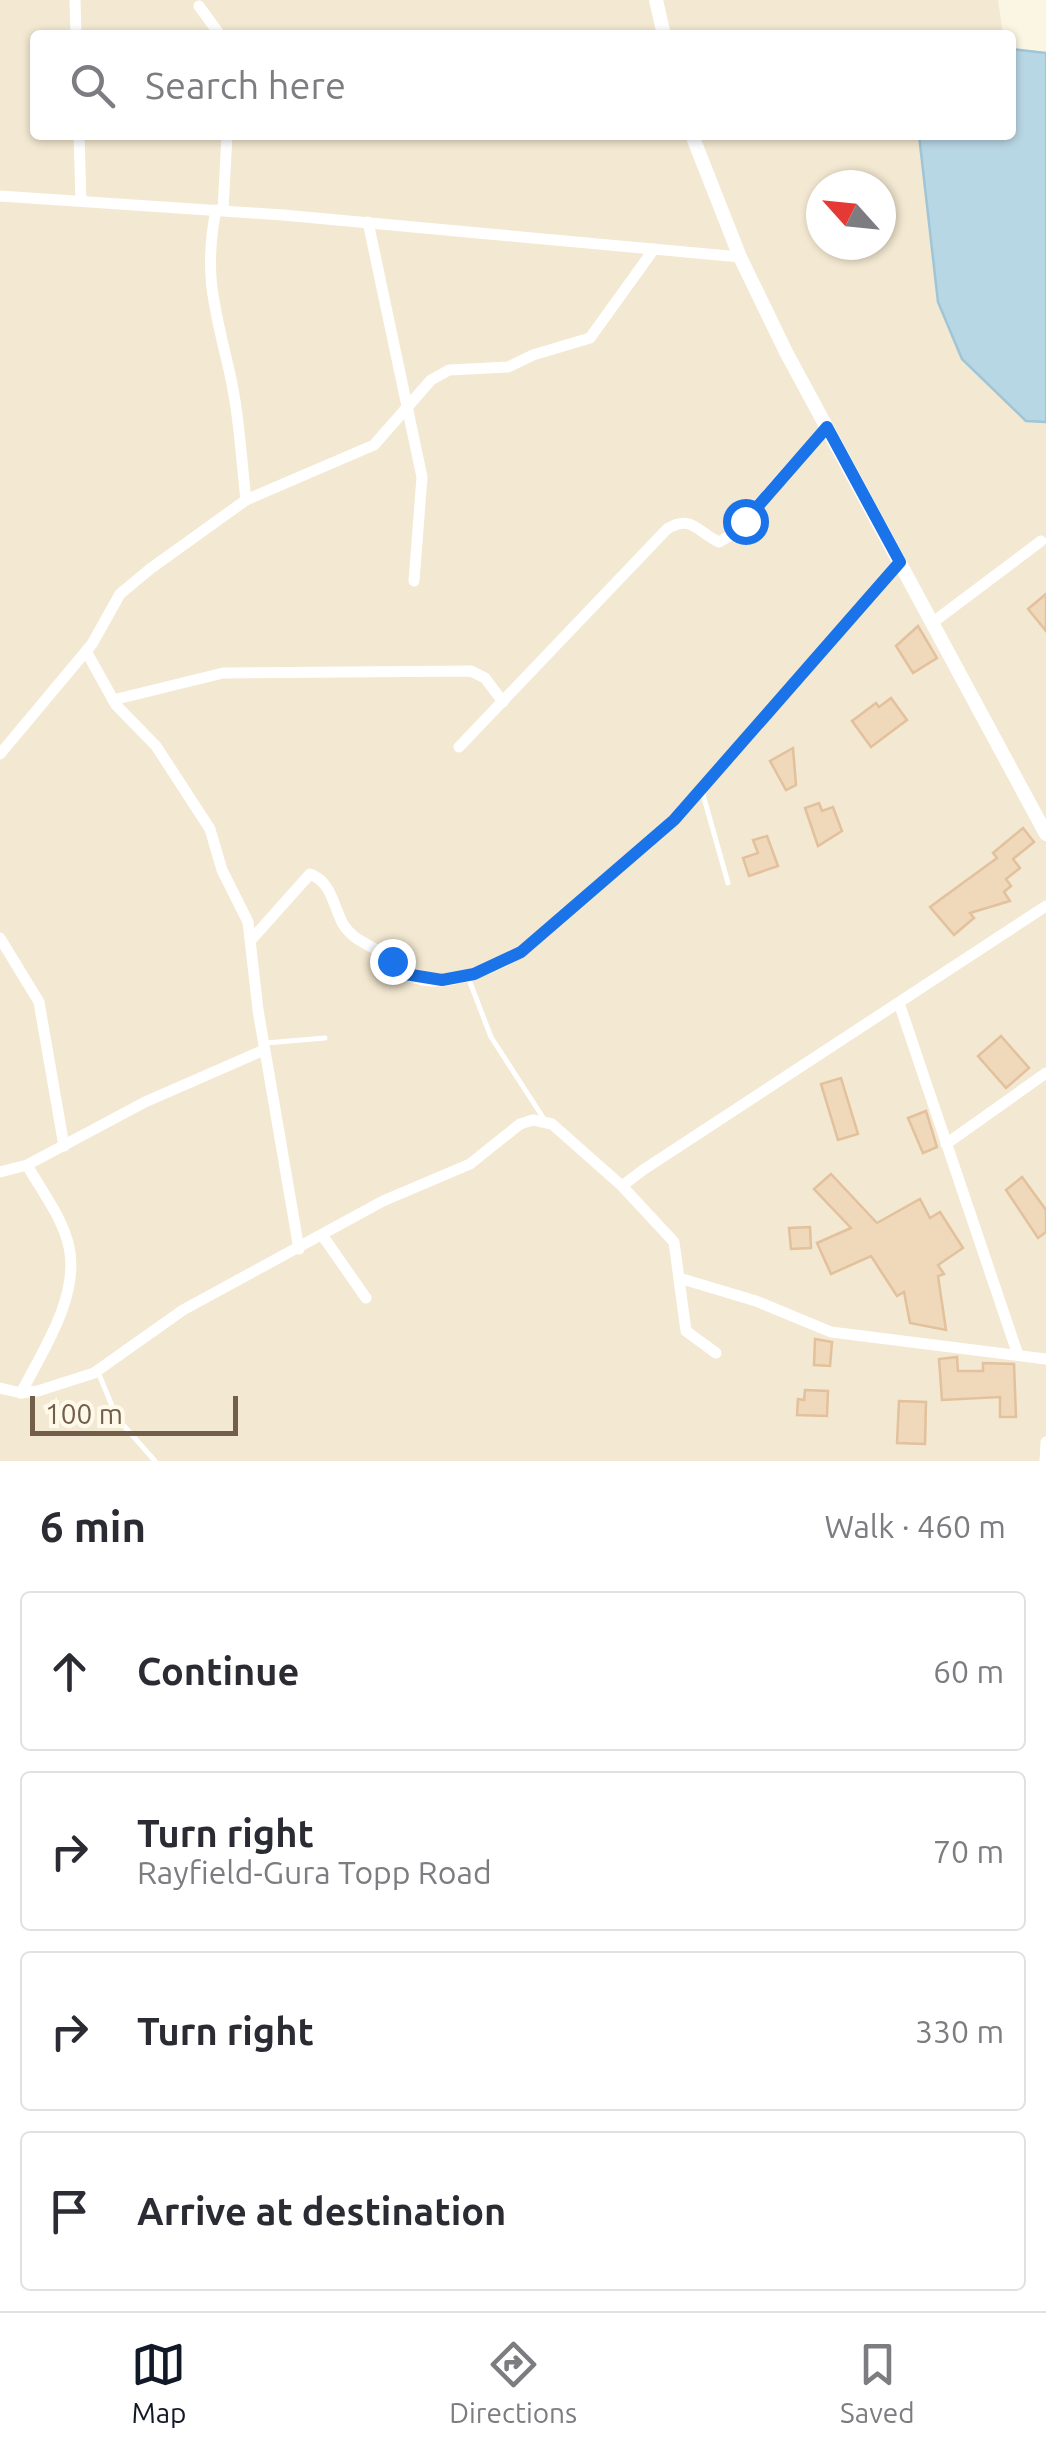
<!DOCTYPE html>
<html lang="en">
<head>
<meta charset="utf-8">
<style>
	body { margin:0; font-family:Ubuntu,sans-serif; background:#f2f2f3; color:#2b2b33 }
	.compass { position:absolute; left:806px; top:170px; width:90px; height:90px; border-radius:50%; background:#fff; box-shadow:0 2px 8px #0004; rotate:297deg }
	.scale { position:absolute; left:30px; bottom:25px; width:208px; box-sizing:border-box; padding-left:10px; border:5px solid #725e4a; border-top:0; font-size:28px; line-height:35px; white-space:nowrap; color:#725e4a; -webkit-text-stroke:8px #fff9e9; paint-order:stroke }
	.stop { position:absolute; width:30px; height:30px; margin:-22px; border:8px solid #1a73e8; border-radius:50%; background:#fff }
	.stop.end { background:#1a73e8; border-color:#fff; box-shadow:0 2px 10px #0008 }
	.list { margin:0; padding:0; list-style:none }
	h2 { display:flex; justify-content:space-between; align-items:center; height:130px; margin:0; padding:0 40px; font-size:42px }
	h2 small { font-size:32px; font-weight:400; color:#7c7c81 }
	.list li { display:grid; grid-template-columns:65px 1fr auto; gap:30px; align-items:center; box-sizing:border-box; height:160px; margin:0 20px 20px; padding:0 20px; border:2px solid #e1e1e2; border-radius:10px }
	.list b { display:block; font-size:38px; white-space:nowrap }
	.list p { margin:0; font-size:32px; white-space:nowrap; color:#7c7c81 }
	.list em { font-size:32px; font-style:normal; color:#7c7c81 }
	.icon { flex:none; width:55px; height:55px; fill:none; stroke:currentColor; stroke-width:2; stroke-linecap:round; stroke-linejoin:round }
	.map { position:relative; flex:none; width:1046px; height:1461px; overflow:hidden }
	.search { position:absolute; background:#fff; box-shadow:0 2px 8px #0004; left:30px; right:30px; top:30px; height:110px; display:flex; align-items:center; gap:25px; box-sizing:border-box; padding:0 35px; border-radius:10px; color:#7c7c81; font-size:38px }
	.sheet { height:850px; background:#fff }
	nav { display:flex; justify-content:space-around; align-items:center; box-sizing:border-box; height:140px; border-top:2px solid #e1e1e2; background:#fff; font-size:28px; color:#7c7c81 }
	nav a { display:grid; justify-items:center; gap:5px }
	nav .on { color:#111827 }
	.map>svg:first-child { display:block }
	.residential { fill:#f3e8d1; fill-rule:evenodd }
	.water { fill:#b8d7e4; stroke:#9fc5d6; stroke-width:2.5 }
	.building { fill:#f0d8bb; stroke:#e2c19c; stroke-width:2.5 }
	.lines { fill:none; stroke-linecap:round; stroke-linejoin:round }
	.service { stroke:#fff; stroke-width:5 }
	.minor { stroke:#fff; stroke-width:11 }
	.tertiary { stroke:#fff; stroke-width:14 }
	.route { stroke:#1a73e8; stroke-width:12 }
</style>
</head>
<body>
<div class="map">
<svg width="1046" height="1461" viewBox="0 0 1046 1461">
	<rect width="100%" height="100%" fill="#fbf6e3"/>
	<path class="residential" d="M0 0H998L1003 35H35V135H1011L1046 337V1461H0ZM821 185H881V245H821Z"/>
	<polygon class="water" points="1011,49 1046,53 1046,422 1026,421 962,359 938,302 919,135 1011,135"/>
	<g class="building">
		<polygon points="1046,594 1046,631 1028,609"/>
		<polygon points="918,626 937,658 913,673 896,646"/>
		<polygon points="891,698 907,720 871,747 852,721 876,703 879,707"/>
		<polygon points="793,748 796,785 786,790 770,761"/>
		<polygon points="819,803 822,811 833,807 842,831 818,846 805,808"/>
		<polygon points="1023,828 1034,842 1013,859 1020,868 1006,879 1011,886 1004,892 1010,901 970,913 974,918 954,935 930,907 997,858 993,853"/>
		<polygon points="767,836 778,866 749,876 743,858 758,853 753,840"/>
		<polygon points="1001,1036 1029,1068 1006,1088 978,1056"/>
		<polygon points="841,1078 858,1134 838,1140 821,1084"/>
		<polygon points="926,1111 937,1147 923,1153 908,1118"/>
		<polygon points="831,1174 877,1223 920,1199 930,1218 940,1212 963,1248 938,1265 944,1274 938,1276 946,1330 910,1323 904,1292 897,1296 871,1256 831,1274 817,1243 851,1228 814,1189"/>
		<polygon points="1022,1177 1046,1210 1046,1232 1038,1238 1006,1190"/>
		<polygon points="810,1227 811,1248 791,1249 789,1228"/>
		<polygon points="815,1339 832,1342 830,1366 814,1365"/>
		<polygon points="957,1357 958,1371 983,1371 983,1363 1014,1364 1016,1417 1000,1417 1000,1397 942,1400 939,1359"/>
		<polygon points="805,1390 828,1391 827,1416 797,1415 798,1399 804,1400"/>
		<polygon points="899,1401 926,1402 925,1444 897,1443"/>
	</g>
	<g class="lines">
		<g class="service">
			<polyline points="702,791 728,883"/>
			<polyline points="468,977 491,1037 544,1119"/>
			<polyline points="266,1043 325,1038"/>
			<polyline points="98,1372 117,1418 155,1461"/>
		</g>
		<g class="minor">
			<polyline points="75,0 76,35"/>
			<polyline points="199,6 220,35"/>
			<polyline points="79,135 81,201"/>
			<polyline points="0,196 283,215 740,257"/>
			<path d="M216 210C203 274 215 309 229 370 239 412 241 457 246 500"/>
			<polyline points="223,210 227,135"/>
			<polyline points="368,222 422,477 414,581"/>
			<polyline points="932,623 1041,541"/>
			<polyline points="86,651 116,705 156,746 210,829 222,870 248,922 258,1010 299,1249"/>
			<polyline points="113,700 223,673 471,671 485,678 503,702"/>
			<path d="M459 747 667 529C692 514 697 532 719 542L731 535 827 427"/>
			<polyline points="0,754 92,644 120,594 150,569 246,500 374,445 431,380 449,370 508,367 533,355 590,338 654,249"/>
			<polyline points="0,938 39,1002 64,1146"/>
			<path d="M251 940 310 874C332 882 333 906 343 924 352 939 366 943 380 952 390 959 398 971 410 976 443 991 491 969 521 952L674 820 900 562"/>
			<polyline points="899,1003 1018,1355"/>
			<polyline points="946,1144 1046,1073"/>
			<polyline points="0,1172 27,1165 145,1102 264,1050"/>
			<polyline points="622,1186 674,1242 686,1331 716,1353"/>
			<polyline points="322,1235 366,1298"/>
			<polyline points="679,1278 756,1301 831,1332 1046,1359"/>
			<polyline points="0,1388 21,1393 38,1391 94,1373 183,1310 383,1201 470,1164 520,1124 533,1120 552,1124 622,1186 643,1170 1046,906"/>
			<path d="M21 1393C42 1352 80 1296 69 1247 63 1218 41 1190 27 1165"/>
			<polyline points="1045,1461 1046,1442"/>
		</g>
		<g class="tertiary">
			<polyline points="656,0 664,35"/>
			<polyline points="692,135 740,257 786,352 1046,834"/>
		</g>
	</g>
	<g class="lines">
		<polyline class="route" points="392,961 405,974 442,980 474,974 521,952 674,820 900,562 827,427 745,521"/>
	</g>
</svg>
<svg class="compass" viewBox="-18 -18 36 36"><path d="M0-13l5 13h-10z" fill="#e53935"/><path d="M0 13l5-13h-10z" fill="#7c7c81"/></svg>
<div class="scale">100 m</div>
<div class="stop" style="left:745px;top:521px"></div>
<div class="stop end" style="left:392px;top:961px"></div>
<div class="search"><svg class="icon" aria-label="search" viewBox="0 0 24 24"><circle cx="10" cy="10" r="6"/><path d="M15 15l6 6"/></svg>Search here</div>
</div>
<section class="sheet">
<h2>6 min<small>Walk · 460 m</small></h2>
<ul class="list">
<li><svg class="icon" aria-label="ahead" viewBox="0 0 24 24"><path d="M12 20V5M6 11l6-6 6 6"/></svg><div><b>Continue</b></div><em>60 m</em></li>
<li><svg class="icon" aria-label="right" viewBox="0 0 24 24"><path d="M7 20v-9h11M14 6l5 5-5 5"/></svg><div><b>Turn right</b><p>Rayfield-Gura Topp Road</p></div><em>70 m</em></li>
<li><svg class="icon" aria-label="right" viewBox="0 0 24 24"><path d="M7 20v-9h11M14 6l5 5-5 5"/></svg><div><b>Turn right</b></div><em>330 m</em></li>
<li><svg class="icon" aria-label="arrive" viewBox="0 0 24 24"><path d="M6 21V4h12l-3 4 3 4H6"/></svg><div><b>Arrive at destination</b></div></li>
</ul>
</section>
<nav>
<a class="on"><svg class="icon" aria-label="map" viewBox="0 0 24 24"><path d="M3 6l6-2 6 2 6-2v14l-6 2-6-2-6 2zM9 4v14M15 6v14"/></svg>Map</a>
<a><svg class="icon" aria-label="directions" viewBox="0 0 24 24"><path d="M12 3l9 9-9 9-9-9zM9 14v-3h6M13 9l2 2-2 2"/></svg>Directions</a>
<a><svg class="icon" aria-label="saved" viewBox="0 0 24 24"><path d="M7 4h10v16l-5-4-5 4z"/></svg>Saved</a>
</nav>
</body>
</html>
